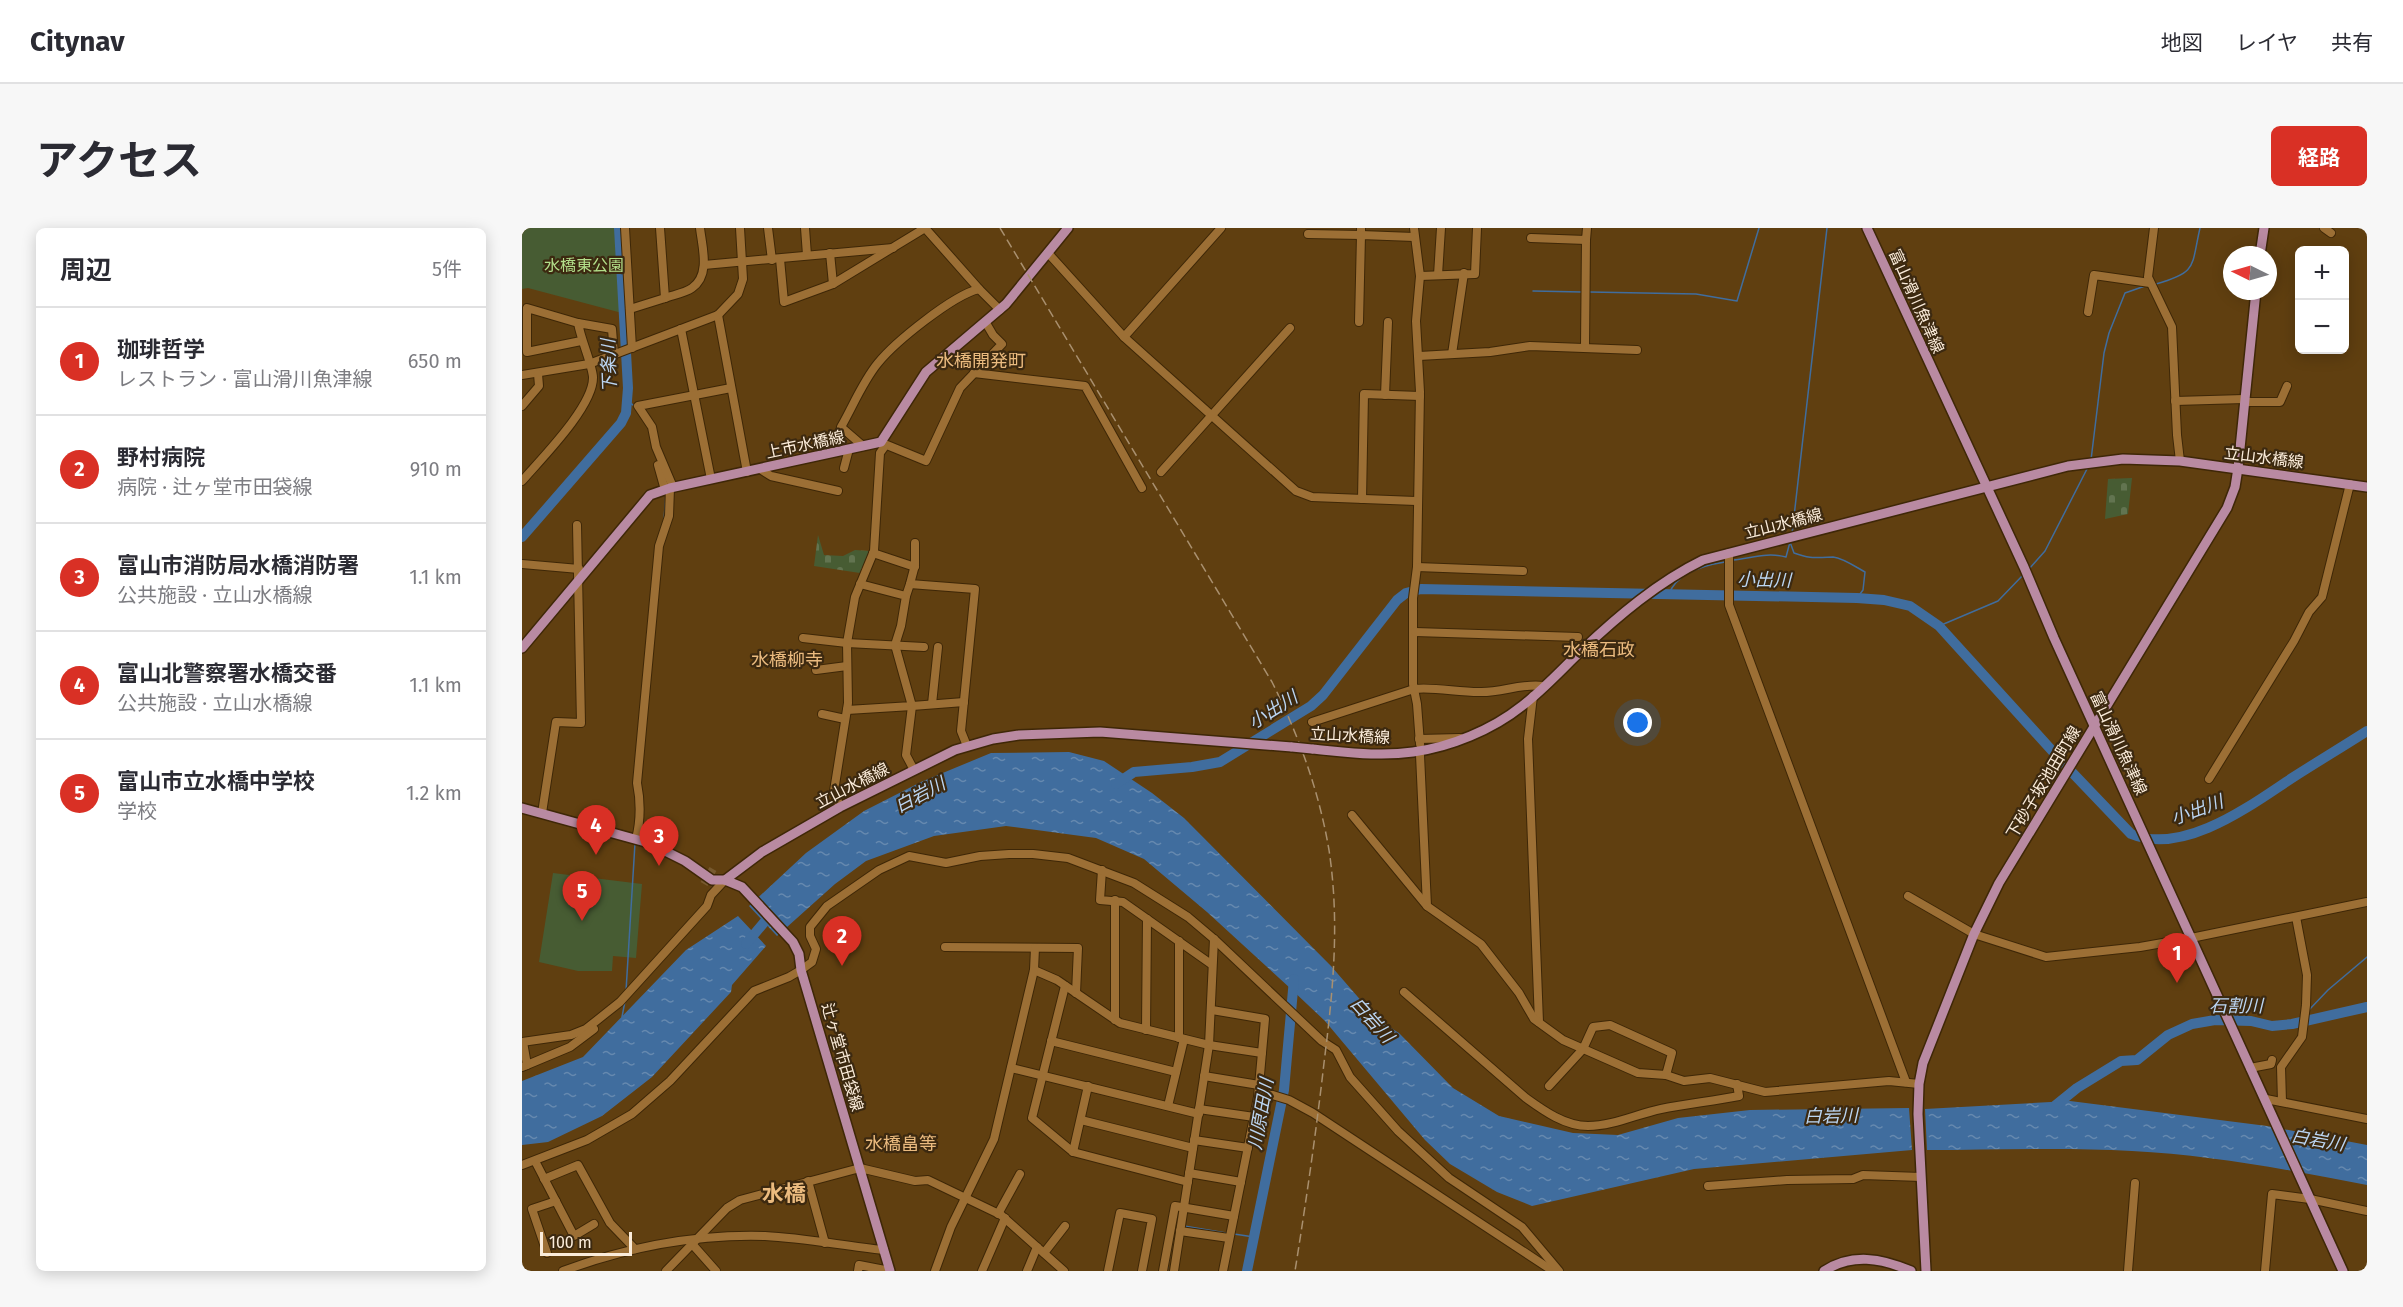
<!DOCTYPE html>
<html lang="ja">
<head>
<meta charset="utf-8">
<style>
	body { margin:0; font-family:"Fira Sans","Noto Sans JP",sans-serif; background:#f7f7f7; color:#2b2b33 }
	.controls { position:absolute; right:18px; top:18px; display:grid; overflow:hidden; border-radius:9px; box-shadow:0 3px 15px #0003 }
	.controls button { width:54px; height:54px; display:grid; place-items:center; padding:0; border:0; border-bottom:2px solid #e1e1e2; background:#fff; color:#2b2b33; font:30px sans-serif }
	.compass { position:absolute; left:1701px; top:18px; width:54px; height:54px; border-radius:50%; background:#fff; box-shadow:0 3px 15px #0003; rotate:275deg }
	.scale { position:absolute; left:18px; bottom:15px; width:92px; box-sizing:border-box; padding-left:6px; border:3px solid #fbecda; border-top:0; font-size:16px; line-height:21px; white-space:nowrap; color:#fbecda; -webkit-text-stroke:4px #3c2910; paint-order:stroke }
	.you { position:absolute; left:1116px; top:495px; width:21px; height:21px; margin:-15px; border:4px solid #fff; border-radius:50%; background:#1a73e8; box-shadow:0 0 0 9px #1a73e833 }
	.badge { display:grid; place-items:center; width:39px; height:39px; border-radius:50%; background:#d93025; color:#fff; font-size:20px; font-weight:700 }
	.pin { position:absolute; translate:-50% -50px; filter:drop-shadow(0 2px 3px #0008) }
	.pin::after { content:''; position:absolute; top:32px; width:21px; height:18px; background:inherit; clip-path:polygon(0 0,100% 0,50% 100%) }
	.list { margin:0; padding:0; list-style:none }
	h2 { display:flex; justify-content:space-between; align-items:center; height:78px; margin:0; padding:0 24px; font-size:26px }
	h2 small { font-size:20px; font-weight:400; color:#7c7c81 }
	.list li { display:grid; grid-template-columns:39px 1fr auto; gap:18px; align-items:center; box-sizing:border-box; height:108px; padding:0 24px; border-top:2px solid #e1e1e2 }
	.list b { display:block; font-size:22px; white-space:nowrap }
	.list p { margin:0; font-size:20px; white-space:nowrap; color:#7c7c81 }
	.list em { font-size:20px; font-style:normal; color:#7c7c81 }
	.map { position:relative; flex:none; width:1845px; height:1043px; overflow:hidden; border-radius:9px }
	header { display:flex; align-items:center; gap:36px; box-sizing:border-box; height:84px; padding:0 30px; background:#fff; border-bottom:2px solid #e1e1e2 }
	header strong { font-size:28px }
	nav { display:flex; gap:33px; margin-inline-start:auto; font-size:21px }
	.intro { display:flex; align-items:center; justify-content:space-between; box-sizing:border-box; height:144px; padding:0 36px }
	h1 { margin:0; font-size:42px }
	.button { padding:15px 27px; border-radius:9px; background:#d93025; color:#fff; font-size:21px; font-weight:700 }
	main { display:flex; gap:36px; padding:0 36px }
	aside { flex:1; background:#fff; border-radius:9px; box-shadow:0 3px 15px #0003 }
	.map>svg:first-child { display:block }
	.cemetery { fill:url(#cemetery-stones) }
	.park { fill:#475c33 }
	.water { fill:url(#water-ripples) }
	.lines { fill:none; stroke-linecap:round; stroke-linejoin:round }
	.stream { stroke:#406d9e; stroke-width:1.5 }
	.river { stroke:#406d9e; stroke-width:10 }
	.minor-tunnel { stroke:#77592e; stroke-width:8; stroke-dasharray:8 4; stroke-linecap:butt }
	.minor-casing { stroke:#3e2707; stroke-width:10 }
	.major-casing { stroke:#3e2707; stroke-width:12 }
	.minor { stroke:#9c6f35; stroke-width:8 }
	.major { stroke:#b98aa2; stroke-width:9 }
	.rail { stroke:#a9906f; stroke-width:1.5; stroke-dasharray:9 4.5; stroke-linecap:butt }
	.major-bridge-casing { stroke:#3e2707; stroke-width:12; stroke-linecap:butt }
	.major-bridge { stroke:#b98aa2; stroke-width:9 }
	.labels { text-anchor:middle; stroke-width:4.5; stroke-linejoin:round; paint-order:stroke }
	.park-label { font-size:16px; fill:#b2df8a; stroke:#3c2910 }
	.street-label { font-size:16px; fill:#fbecda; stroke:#3c2910 }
	.neighbourhood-label { font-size:18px; fill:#ebbb7f; stroke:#3c2910 }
	.water-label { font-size:18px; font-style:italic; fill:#bbd5f2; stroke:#3c2910 }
	.district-label { font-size:22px; font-weight:bold; fill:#ebbb7f; stroke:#3c2910 }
</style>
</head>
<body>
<header>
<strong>Citynav</strong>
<nav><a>地図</a><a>レイヤ</a><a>共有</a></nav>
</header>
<div class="intro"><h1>アクセス</h1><a class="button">経路</a></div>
<main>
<aside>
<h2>周辺<small>5件</small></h2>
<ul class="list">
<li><span class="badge">1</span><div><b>珈琲哲学</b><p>レストラン · 富山滑川魚津線</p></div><em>650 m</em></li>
<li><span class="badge">2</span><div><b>野村病院</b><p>病院 · 辻ヶ堂市田袋線</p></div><em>910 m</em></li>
<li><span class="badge">3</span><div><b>富山市消防局水橋消防署</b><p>公共施設 · 立山水橋線</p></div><em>1.1 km</em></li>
<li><span class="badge">4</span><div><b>富山北警察署水橋交番</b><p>公共施設 · 立山水橋線</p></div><em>1.1 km</em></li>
<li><span class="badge">5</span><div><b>富山市立水橋中学校</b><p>学校</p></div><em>1.2 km</em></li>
</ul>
</aside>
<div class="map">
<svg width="1845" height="1043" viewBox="0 0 1845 1043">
	<defs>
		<pattern id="cemetery-stones" width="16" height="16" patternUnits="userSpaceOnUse" patternTransform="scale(1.5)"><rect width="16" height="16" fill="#475c33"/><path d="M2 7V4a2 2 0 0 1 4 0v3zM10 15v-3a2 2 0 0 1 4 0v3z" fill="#627450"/></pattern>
		<pattern id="water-ripples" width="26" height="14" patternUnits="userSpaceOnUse" patternTransform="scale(1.5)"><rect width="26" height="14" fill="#406d9e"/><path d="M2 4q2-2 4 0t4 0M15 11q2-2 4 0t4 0" fill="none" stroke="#6689af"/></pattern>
	</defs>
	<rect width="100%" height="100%" fill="#603f10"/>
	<g class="cemetery">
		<polygon points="1610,250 1606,286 1583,291 1586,251"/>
		<polygon points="296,307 302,327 321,328 333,322 348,323 338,345 292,338"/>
	</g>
	<g class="park">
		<polygon points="0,0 97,0 100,85 6,60 0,61"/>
		<polygon points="31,645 120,656 114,730 91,728 90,743 56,743 17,734"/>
	</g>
	<g class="water">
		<polygon points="547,524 582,533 630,565 662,590 809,738 855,791 877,805 931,860 977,888 1051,905 1096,907 1156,890 1228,882 1387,880 1390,922 1172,941 1010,978 975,964 928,936 903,912 803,793 768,760 685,684 622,631 574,610 484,598 412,608 344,633 313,656 255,708 227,678 284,625 342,583 399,554 469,525"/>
		<polygon points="216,688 244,718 210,757 209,764 130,849 80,888 26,914 0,917 0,853 61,829 164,722"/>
		<path d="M1548 873 1745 898 1845 917V957C1768 942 1689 927 1610 923 1542 919 1473 922 1405 922L1403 881Z"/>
	</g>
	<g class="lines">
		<g class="stream">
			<path d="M1634 56C1676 44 1669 39 1678 0"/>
			<polyline points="1011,63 1060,64"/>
			<polyline points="1068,64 1174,66 1215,73 1237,0"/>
			<polyline points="106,174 113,178"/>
			<polyline points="1569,232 1582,125 1587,105 1603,65 1623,58"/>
			<polyline points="142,293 144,265"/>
			<polyline points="1270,306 1305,0"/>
			<path d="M1268 314 1272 325C1291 332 1294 329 1311 329 1321 330 1334 339 1343 344L1341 362 1335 370"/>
			<path d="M1211 332C1230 330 1245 324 1264 329L1268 314"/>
			<polyline points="1507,341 1523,323 1566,239"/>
			<path d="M1147 366C1155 344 1183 337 1203 334"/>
			<polyline points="1417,398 1476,373 1502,346"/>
			<polyline points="104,763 113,615"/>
			<polyline points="1786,783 1806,762 1845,729"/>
			<polyline points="100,789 103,773"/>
			<polyline points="1770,796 1778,790"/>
			<polyline points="662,998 704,1005"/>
			<polyline points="712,1006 732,1009"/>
			<polyline points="645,1043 653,997 657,998"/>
		</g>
		<g class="river">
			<polyline points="0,309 99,195 104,185 106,160 97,0"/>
			<path d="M594 556 612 544 670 539 698 534 789 478 801 467 875 372 884 365 899 361 1335 370 1362 372 1388 378 1417 398 1544 538 1609 606C1662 628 1729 577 1770 550 1795 534 1820 519 1845 503"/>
			<polyline points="224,716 250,685"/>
			<polyline points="1529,881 1555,860 1599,833 1615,832 1646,807 1670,796 1693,792 1729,793 1750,798 1770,796 1845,779"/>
			<polyline points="725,1043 762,862 772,751"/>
		</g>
		<polyline class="minor-tunnel" points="182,656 191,641"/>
		<defs>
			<g id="minor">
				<polyline points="103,0 110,120"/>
				<polyline points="246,0 250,32"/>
				<polyline points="283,0 285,27"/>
				<polyline points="403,0 457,61"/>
				<polyline points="892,0 898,48 894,93 898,164 895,339 891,370 891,456 895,476 898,516"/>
				<polyline points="1632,0 1626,49 1650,99 1655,207 1658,233"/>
				<polyline points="1802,0 1809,5"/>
				<polyline points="786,6 839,7 839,0"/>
				<polyline points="1009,10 1064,12 1065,0"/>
				<polyline points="308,25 311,56"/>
				<polyline points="526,25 602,109 774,263 790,269 894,273"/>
				<polyline points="258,31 262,74 311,56 403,0"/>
				<polyline points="182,37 371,20"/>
				<polyline points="916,47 919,0"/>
				<polyline points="898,48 953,46 955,0"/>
				<path d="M143 70C151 67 163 65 170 60 189 47 180 18 178 0"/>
				<polyline points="108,81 143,70 138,0"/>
				<polyline points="1566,84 1572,47 1628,55"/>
				<polyline points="196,87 225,244"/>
				<polyline points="837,94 839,7 892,9"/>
				<polyline points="56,95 5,80 5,124 59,113"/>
				<polyline points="159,101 189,251"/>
				<polyline points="602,109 699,0"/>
				<polyline points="1063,119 1064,12"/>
				<polyline points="930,126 942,45"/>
				<polyline points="897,128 968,124 1008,118 1115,122"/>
				<polyline points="452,145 563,158 620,260"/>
				<polyline points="0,147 67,136 196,87 216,66 221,51 218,0"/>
				<polyline points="863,167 866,94"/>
				<polyline points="1653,173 1722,171"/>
				<polyline points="1722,174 1758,174 1765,158"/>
				<polyline points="0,178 17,158 16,146"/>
				<polyline points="360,215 404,233 438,160 480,116 471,107 464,95"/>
				<path d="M341 218 319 199C331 178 341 153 356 135 373 114 431 67 457 61L478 82"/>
				<polyline points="136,237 143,262"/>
				<polyline points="322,240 327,221"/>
				<polyline points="238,241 249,248 316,263"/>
				<polyline points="639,244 768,100"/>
				<path d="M0 253C19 231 72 178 71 149 70 136 59 112 56 95L90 101 92 127"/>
				<polyline points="151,259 134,219 130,199 116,178 209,160"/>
				<polyline points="840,271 842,166 898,168"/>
				<polyline points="351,325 393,339"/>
				<polyline points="1207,325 1207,377 1384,854"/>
				<polyline points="0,336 57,341"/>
				<polyline points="895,339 1001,343"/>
				<polyline points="388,356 393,337 393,315"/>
				<polyline points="384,368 388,356 453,361 439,503 445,518"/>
				<polyline points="893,404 1056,409"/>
				<polyline points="281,410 325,415 402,419"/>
				<polyline points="294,442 325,438"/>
				<polyline points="1011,468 1006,511 1017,794"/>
				<polyline points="410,476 416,419"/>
				<polyline points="325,482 390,478 373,417 379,398 384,368 338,356"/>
				<polyline points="300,486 323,491"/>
				<path d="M790 494 892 461C914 459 934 464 957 464 979 465 999 455 1021 458"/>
				<polyline points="897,511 938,510"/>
				<polyline points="898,527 905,678 959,716 997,765 1012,791 1041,812 1116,845 1144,847 1162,853 1188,850 1243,864 1367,853 1397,856"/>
				<polyline points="392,542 384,527 390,478 442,474"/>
				<polyline points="1687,551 1772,413 1787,384 1800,369 1828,256"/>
				<polyline points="318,579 312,563 326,475 325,415 333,369 352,323 358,225 363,218"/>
				<polyline points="20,585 34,494 59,495 55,297"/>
				<polyline points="830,587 905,678"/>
				<path d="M114 611C119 591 119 575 115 555L137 318 147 288 148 260"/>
				<polyline points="580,642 578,672 601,674 689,736"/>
				<polyline points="1386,668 1452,706 1524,729 1618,719 1669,710 1845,674"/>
				<polyline points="593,672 593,792"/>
				<polyline points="423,719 556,720 554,765"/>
				<polyline points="512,742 535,752 598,795 687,817 740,825"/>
				<polyline points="543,758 510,890 551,924 666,954"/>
				<path d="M882 764 1004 870C1022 883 1043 898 1066 898 1091 898 1115 886 1139 881 1164 876 1191 873 1217 868L1215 856"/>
				<polyline points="690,782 743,791 736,869 701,1043"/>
				<polyline points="624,802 625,691"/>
				<polyline points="657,810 657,713"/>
				<polyline points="529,813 654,844"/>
				<polyline points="0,814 49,807 64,801 98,774 185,678 189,667 203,652"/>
				<polyline points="5,837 48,819 72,801"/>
				<polyline points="0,839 5,837 1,814"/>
				<polyline points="489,840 677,886"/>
				<polyline points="1728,840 1749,836 1750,832"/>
				<polyline points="682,848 737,857"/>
				<polyline points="1027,858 1061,821 1071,799 1088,797 1150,825 1144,847"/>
				<polyline points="737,863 767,872 791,885 1031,1043"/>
				<polyline points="1744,871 1845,891"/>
				<polyline points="1760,874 1759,839 1780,809 1784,777 1785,747 1774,689"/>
				<polyline points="646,878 662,811"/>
				<polyline points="677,881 732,889"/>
				<polyline points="559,892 671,920"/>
				<polyline points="672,912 726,920"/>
				<polyline points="551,924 566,858"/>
				<polyline points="13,933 52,1008 72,996"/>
				<polyline points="0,937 65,912 110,886 148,853 232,763 267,749 279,742 290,734 294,721 288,708 288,699 305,678 357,642 387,628 424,635 458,628 487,626 511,626 546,630 612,655 666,689 692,711 800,813 814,822 828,849 876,903 927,950 1000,999 1037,1043"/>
				<polyline points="667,945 719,954"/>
				<polyline points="22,951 56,937 88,995 113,1021"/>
				<polyline points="286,953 303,1015"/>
				<polyline points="1186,958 1265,952 1331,951 1341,947 1399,949"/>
				<polyline points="476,986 498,946"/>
				<polyline points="658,1003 707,1010"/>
				<polyline points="171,1017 194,1043"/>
				<polyline points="25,1025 10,981 34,973"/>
				<polyline points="522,1025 543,998"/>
				<path d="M41 1043C106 1019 174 1006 243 1008 283 1010 322 1018 362 1022"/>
				<polyline points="144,1043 205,980 218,972 338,940 393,953 406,952 479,987 542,1043"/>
				<polyline points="336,1043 337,1037 368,1043"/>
				<polyline points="413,1043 429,999 472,911 512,742 513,720"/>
				<polyline points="460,1043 483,990"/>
				<polyline points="505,1043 515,1019"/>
				<polyline points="586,1043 598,985 630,991 620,1043"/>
				<polyline points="641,1043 653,978 712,988"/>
				<polyline points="652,1043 687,817 692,711"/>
				<polyline points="1606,1043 1613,955"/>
				<polyline points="1743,1043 1750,966 1788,971 1845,983"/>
			</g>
			<g id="major">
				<polyline points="1345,0 1502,339 1532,410 1821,1043"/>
				<polyline points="1738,27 1742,0"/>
				<polyline points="0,420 128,267 148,260 359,214 404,144 484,76 546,0"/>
				<path d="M790 521C824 524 857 529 891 524 928 519 970 502 1000 478 1021 462 1040 441 1060 422 1096 388 1136 354 1181 332L1546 238 1601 231 1658 233 1845 259"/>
				<polyline points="0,580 127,615 163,633 190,652 203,652 240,624 318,579 433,522 471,511 497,507 578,504 770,519"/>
				<polyline points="203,652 220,659 271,714 277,726 279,742 368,1043"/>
				<path d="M1302 1043C1330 1025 1359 1030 1389 1043"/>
				<polyline points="1404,1043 1396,886 1397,856 1401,835 1452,706 1477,655 1705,280 1713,259 1716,240 1734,63"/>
			</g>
		</defs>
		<use href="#minor" class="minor-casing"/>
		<use href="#major" class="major-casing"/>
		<use href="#minor" class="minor"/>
		<use href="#major" class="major"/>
		<path class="rail" d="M478 0 750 454C777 508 797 563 807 622 818 695 811 763 802 835 794 905 784 974 773 1043"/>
		<defs>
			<polyline id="major-bridge" points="770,519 790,521"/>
		</defs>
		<use href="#major-bridge" class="major-bridge-casing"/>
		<use href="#major-bridge" class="major-bridge"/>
	</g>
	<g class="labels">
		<g class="park-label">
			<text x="62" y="43">水橋東公園</text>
		</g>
		<g class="street-label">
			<text transform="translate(1395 73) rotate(66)" y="6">富山滑川魚津線</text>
			<text transform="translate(283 216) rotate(-12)" y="6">上市水橋線</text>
			<text transform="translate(1742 229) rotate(7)" y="6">立山水橋線</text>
			<text transform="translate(1261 295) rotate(-14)" y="6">立山水橋線</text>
			<text transform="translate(828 507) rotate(3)" y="6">立山水橋線</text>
			<text transform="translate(1597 515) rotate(65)" y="6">富山滑川魚津線</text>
			<text transform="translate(1521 554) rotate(-59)" y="6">下砂子坂池田町線</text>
			<text transform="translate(330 557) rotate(-27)" y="6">立山水橋線</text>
			<text transform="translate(321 829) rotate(74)" y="6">辻ヶ堂市田袋線</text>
		</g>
		<g class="neighbourhood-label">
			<text x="459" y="139">水橋開発町</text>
			<text x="1077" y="428">水橋石政</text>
			<text x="265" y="438">水橋柳寺</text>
			<text x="379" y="922">水橋畠等</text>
		</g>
		<g class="water-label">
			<text transform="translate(87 138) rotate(-92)" y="6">下条川</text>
			<text transform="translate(1242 352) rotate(1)" y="6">小出川</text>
			<text transform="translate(751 482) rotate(-32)" y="6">小出川</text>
			<text transform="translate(398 567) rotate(-28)" y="6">白岩川</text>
			<text transform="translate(1675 582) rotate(-20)" y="6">小出川</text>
			<text x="1714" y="784">石割川</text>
			<text transform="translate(850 792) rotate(48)" y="6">白岩川</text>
			<text transform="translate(739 886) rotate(-80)" y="6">川原田川</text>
			<text transform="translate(1309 888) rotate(-1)" y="6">白岩川</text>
			<text transform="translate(1796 912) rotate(10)" y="6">白岩川</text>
		</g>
		<g class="district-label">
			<text x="262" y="973">水橋</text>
		</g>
	</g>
</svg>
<div class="controls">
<button>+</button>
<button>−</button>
</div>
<svg class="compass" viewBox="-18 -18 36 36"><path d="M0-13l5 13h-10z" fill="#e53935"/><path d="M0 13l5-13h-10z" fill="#7c7c81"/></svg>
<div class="scale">100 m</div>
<div class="you"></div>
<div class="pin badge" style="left:1655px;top:755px">1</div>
<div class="pin badge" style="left:320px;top:738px">2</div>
<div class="pin badge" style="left:137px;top:638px">3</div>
<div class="pin badge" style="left:74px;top:627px">4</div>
<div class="pin badge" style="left:60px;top:693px">5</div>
</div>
</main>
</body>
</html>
